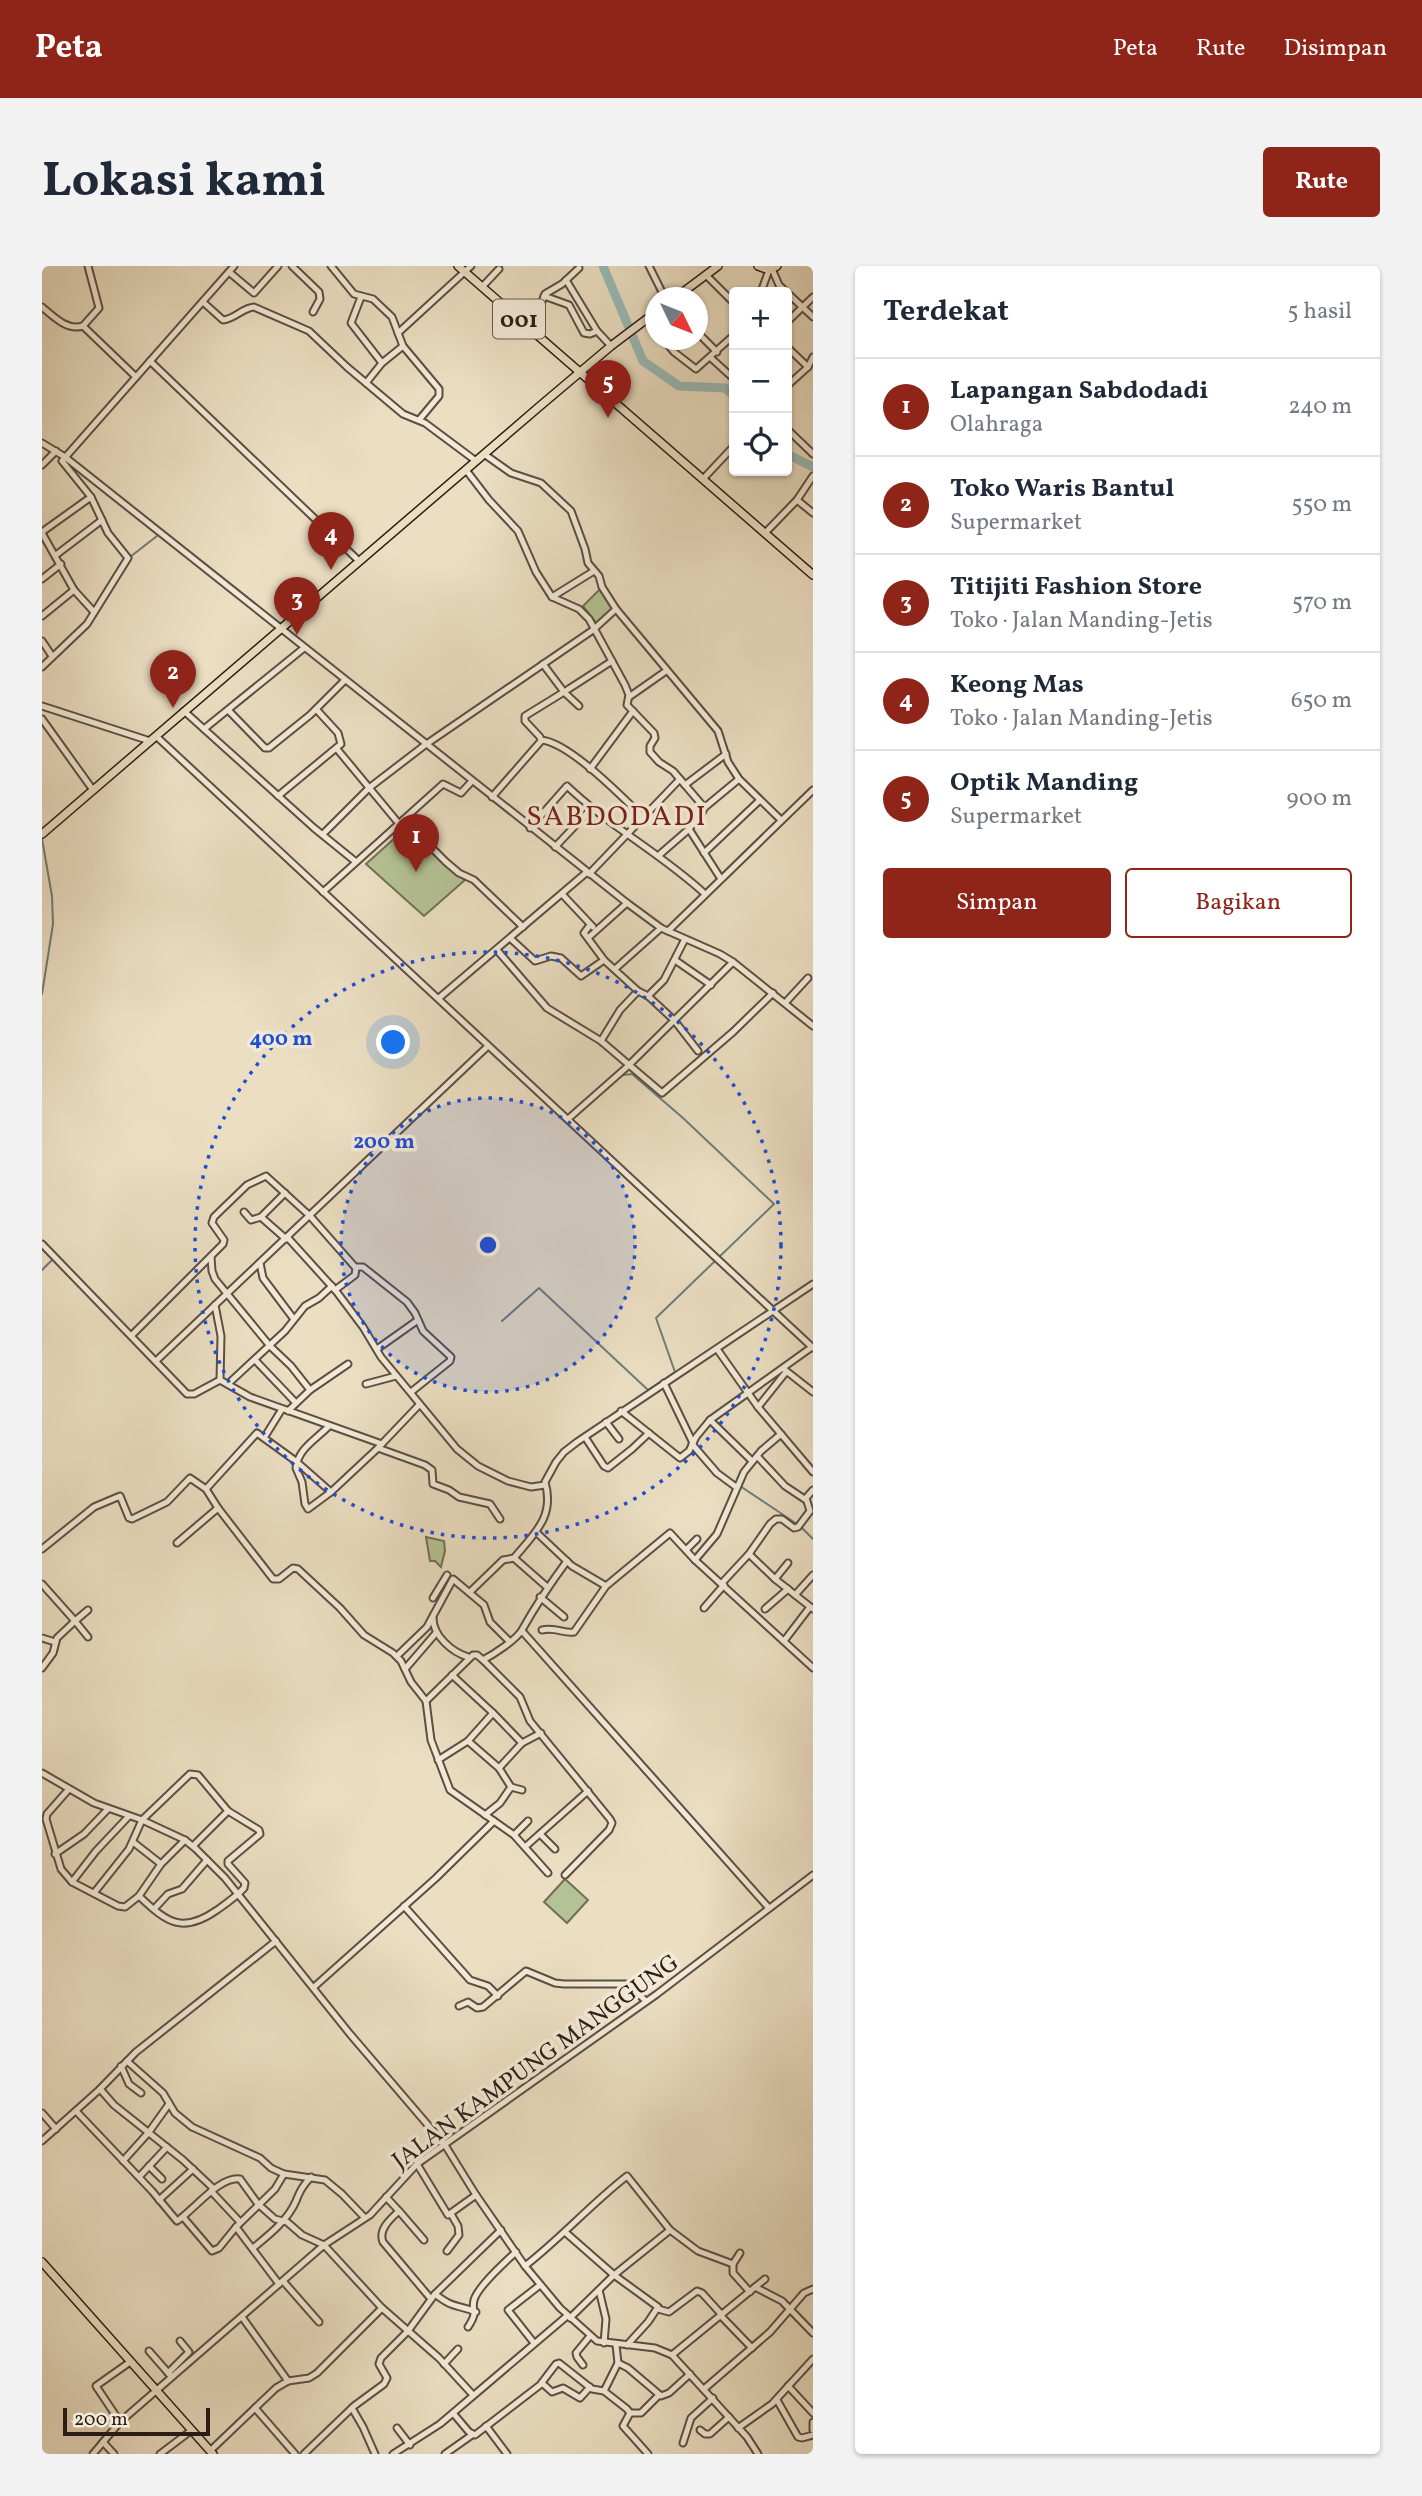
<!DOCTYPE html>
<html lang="id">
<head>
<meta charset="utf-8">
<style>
	body { margin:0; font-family:Vollkorn,serif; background:#f2f2f3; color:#1f2937 }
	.controls { position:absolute; right:21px; top:21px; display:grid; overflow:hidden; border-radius:7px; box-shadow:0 2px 5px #0004 }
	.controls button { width:63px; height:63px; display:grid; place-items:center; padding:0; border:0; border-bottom:2px solid #e0e1e3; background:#fff; color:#1f2937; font:35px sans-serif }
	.compass { position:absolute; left:603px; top:21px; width:63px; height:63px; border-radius:50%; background:#fff; box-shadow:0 2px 5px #0004; rotate:133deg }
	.scale { position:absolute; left:21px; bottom:18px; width:147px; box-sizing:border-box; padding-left:7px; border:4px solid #2c1e17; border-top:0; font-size:19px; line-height:24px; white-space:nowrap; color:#2c1e17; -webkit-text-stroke:5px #f2ead7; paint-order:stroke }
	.you { position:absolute; left:352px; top:777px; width:24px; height:24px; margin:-18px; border:5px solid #fff; border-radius:50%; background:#1a73e8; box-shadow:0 0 0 10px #1a73e833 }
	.badge { display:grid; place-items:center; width:46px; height:46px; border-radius:50%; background:#8f2418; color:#fff; font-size:23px; font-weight:700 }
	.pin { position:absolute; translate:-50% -58px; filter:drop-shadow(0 2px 4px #0008) }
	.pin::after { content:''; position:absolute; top:37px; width:24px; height:21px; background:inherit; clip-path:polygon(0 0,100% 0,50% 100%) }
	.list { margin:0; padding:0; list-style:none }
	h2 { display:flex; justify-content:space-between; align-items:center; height:91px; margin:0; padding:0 28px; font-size:30px }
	h2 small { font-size:23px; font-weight:400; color:#747a83 }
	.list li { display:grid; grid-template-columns:46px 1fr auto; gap:21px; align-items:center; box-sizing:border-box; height:98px; padding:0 28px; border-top:2px solid #e0e1e3 }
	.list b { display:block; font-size:26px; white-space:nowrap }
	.list p { margin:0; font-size:23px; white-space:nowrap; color:#747a83 }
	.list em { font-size:23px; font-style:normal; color:#747a83 }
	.actions { display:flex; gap:14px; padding:21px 28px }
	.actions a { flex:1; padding:16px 0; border:2px solid #8f2418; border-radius:7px; text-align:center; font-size:24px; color:#8f2418 }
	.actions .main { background:#8f2418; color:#fff }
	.icon { flex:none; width:38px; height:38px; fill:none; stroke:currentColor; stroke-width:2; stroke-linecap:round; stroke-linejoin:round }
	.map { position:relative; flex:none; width:771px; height:2188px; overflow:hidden; border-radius:7px }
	header { display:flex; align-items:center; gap:42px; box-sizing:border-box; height:98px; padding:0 35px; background:#8f2418; color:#fff }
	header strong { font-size:33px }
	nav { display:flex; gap:38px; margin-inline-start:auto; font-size:24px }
	.intro { display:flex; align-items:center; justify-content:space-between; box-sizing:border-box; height:168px; padding:0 42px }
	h1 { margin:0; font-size:49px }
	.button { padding:18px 32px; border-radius:7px; background:#8f2418; color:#fff; font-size:24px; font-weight:700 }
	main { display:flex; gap:42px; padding:0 42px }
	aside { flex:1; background:#fff; border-radius:7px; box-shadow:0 2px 5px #0004 }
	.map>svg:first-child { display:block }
	.green { fill:#b5c295; stroke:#707056; stroke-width:2 }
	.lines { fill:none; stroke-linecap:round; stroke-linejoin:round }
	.stream { stroke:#6d7c78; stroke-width:2 }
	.river { stroke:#99bbb8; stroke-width:9 }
	.minor-casing { stroke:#5c4e42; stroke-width:9 }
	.major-casing { stroke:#2c1e17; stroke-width:10 }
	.minor { stroke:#f2ead7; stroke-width:5 }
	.major { stroke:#ebdec2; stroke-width:7 }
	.ring { fill:none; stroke:#1d4ed8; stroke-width:3.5; stroke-dasharray:3.5 7 }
	.labels { text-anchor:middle; stroke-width:7; stroke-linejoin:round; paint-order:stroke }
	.shield { fill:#f2ead7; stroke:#675b51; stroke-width:2 }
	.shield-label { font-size:23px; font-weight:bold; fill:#2c1e17 }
	.street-label { font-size:24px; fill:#2c1e17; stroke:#f2ead7 }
	.quarter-label { font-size:28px; letter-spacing:2px; fill:#7a1f14; stroke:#f2ead7 }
	.centre { fill:#1d4ed8; stroke:#f2ead7; stroke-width:3.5 }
	.ring-label { font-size:21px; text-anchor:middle; font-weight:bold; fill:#1d4ed8; stroke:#f2ead7; stroke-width:7; stroke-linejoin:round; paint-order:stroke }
</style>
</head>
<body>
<header>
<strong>Peta</strong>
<nav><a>Peta</a><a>Rute</a><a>Disimpan</a></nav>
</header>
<div class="intro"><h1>Lokasi kami</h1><a class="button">Rute</a></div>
<main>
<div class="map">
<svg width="771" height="2188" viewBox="0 0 771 2188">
	<rect width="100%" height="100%" fill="#ebdec2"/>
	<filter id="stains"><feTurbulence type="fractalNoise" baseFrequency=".00286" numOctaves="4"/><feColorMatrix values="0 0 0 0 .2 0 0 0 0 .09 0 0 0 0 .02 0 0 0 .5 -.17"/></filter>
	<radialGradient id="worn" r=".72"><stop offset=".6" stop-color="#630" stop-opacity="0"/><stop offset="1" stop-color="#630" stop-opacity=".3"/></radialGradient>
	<g class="green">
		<polygon points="560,321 573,342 555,358 541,340"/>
		<polygon points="365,561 423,614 382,650 324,598"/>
		<polygon points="384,1271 402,1275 403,1285 399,1301 393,1295 388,1295"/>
		<polygon points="523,1613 546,1634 525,1657 502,1636"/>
	</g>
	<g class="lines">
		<g class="stream">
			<polyline points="88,291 115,270"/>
			<polyline points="22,384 38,369"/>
			<polyline points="0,573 10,630 11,658 0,728"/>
			<polyline points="0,983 11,993 0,1004"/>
			<polyline points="460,1055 497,1022 606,1124 633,1106 614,1052 732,938 641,852 590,808 581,809"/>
			<polyline points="698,1220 755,1258"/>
			<polyline points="759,1261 771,1273"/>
		</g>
		<g class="river">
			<polyline points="561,0 601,95 637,120 683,122 692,130"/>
			<polyline points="745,188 771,201"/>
		</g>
		<defs>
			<g id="minor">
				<polyline points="250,0 277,26 278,33 271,46"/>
				<polyline points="289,0 312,28 331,33 350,51 361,80 397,123 397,130 377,154"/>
				<polyline points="607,0 623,32"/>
				<polyline points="730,3 737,19 771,51"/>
				<polyline points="187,6 212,27 236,0"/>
				<polyline points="664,9 692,37"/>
				<polyline points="524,14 555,65"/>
				<polyline points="440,21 457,3"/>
				<polyline points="719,26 727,4"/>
				<polyline points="502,30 527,39 542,67 548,68 555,65 569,80"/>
				<polyline points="319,31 309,57 340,97"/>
				<path d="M161 36 181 54C193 53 200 42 212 41L267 65 305 101 361 148 383 157 434 195"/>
				<path d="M0 41C12 51 25 65 41 60L94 111"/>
				<polyline points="607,51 614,61"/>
				<polyline points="745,56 771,31"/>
				<polyline points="41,60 57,42 46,0"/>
				<polyline points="489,63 503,28 520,18 537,2"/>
				<polyline points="356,67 429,0"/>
				<polyline points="656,67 675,86"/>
				<polyline points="622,74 632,86 654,103 692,69"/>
				<polyline points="745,81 766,101"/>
				<polyline points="669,92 692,113"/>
				<polyline points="108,95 317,295"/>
				<polyline points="324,117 340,97 361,80"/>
				<polyline points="745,120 766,101 771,91"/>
				<polyline points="745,163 771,188"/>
				<polyline points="0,177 23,191 585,637 619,662 678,688 691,696 771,760"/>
				<polyline points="442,188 469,207 499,217 529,245 543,283 546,297 557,310 560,321 574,343 676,465 686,496 697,513 739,554"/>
				<polyline points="0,199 14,185"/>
				<polyline points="424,204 447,234 476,265 494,306 510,331 537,343 547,353 583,419 587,429 585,439 612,467 613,472 608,480 608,486 617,496 631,505 661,540 661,545 647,563 679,613"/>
				<polyline points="661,213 692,180"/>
				<polyline points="755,234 771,247"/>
				<polyline points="0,266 49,231"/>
				<polyline points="0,267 32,324 52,346"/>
				<polyline points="723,267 755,234 771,210"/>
				<polyline points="14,289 60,254"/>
				<polyline points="0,313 19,298"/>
				<polyline points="510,331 552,305"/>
				<polyline points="0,350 32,324"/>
				<polyline points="0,375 10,390"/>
				<polyline points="0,401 45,358 86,292 66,267 49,231 20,195 192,0"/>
				<polyline points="587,431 624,405"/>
				<polyline points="0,440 108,475"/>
				<polyline points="537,440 522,426 570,395"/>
				<polyline points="142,445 272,562 314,596"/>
				<polyline points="187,445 223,482 227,482 268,449 303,414"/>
				<polyline points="0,453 51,524"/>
				<polyline points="162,463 262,382"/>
				<polyline points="114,470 771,1082"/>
				<path d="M499 474C527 476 580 531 601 551"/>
				<polyline points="295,483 358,559"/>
				<polyline points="548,503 591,445"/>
				<polyline points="643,519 684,488"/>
				<polyline points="236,530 299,478 296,467 274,443"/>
				<polyline points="450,531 499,475 498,471 483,455 483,450 522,426 501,398"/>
				<polyline points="662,542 697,513"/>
				<polyline points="362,554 404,596 417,607 432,614 481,661"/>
				<path d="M488 562 525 520C568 561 620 588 663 628"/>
				<polyline points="281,568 327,522 383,479 551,364 574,343"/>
				<polyline points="513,581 549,543"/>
				<polyline points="662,587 718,534"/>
				<polyline points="616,590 647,563"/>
				<polyline points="547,608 638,513"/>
				<polyline points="281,626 401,518 419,527 430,515"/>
				<polyline points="520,628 551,661"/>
				<polyline points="548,659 542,667 562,694 596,725 606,730 632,754 656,785"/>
				<polyline points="626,665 771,524"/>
				<polyline points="468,672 493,695 509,690 519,692 539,710 562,694"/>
				<polyline points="546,672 585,637"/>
				<polyline points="455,684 505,742 559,775 620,827 691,766 731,727"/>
				<polyline points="633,694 669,719"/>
				<polyline points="573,703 619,662"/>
				<polyline points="606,730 622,714 643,673"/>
				<polyline points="397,732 545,606"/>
				<polyline points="743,737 766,712"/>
				<polyline points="559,775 578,744 596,725"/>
				<polyline points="526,853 586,800 691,696"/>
				<polyline points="202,946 209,954 219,951 244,973"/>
				<polyline points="219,951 243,927"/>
				<polyline points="246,972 294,1025 321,1061 339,1091 415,1183 436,1200 466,1215 489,1221 503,1219"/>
				<polyline points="0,978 145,1128 152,1128 178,1114 208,1131 340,1178"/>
				<polyline points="169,991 170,1005 173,1013 228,1080 249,1100 268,1124"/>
				<polyline points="218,997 221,1012 251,1052"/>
				<polyline points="293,1024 313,1009 314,1002"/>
				<polyline points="173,1039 179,1070 178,1114"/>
				<polyline points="90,1069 181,978 182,974 170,957 172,951 205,919 224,910 268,950 313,1001 321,1001 365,1036 373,1047 381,1065 409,1091 408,1095 369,1126"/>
				<polyline points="335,1083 376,1054"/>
				<polyline points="675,1083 716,1141 771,1206"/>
				<polyline points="213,1094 254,1137"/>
				<polyline points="114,1095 446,780"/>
				<polyline points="743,1104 771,1126"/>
				<polyline points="622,1117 651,1177"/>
				<polyline points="186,1118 243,1065 263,1040 277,1032 290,1020"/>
				<polyline points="324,1118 354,1110"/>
				<polyline points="716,1141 744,1106"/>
				<polyline points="246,1145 268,1124 306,1098"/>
				<polyline points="579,1145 638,1192 647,1185 654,1171 668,1154 770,1081"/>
				<polyline points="668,1154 710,1195"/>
				<polyline points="564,1156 577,1173"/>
				<path d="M286 1161C273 1174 256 1183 254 1202L260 1216 263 1238 266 1243 289 1226"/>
				<polyline points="543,1171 562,1200 566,1202 590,1183 607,1167"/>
				<polyline points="222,1172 240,1143"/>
				<polyline points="650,1178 675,1207 694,1221"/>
				<polyline points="336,1182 383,1199 390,1204 391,1218 407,1224 417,1231 448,1238 458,1253"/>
				<polyline points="715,1190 743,1220 764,1234"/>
				<polyline points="164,1223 215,1167 255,1196 289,1226 336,1182 377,1139"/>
				<polyline points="494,1266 530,1300 564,1320"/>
				<polyline points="135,1277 176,1242"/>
				<polyline points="0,1283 52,1241 78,1230 87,1252 90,1253 125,1236 148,1212 164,1223 176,1242 231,1313 237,1313 251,1302 256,1303 298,1342 322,1369 351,1387 359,1395 369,1416 384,1435 389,1474 408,1524 472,1569 486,1555"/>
				<polyline points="644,1284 655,1273"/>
				<polyline points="707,1288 733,1313 771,1343"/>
				<polyline points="653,1294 675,1268 702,1206 719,1185 739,1168"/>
				<polyline points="733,1313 746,1297"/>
				<polyline points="680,1317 707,1288 728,1258 734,1253 740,1253 752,1262 756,1261 768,1245 764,1232 771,1224"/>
				<polyline points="0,1318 33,1355 15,1372 11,1387 0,1402"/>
				<path d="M505 1321 472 1292C493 1267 513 1250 503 1216L514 1196 522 1186 535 1176 771 1018"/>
				<polyline points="428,1326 461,1294 472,1292"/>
				<polyline points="753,1329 771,1309"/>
				<polyline points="498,1331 522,1351"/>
				<polyline points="391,1332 405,1309"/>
				<polyline points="662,1342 682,1319"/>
				<polyline points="723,1343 746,1323"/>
				<polyline points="46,1344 33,1355 46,1371"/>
				<path d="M391 1352C391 1370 410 1386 426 1391"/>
				<path d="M500 1364C515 1361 522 1368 532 1366L564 1320 628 1267 653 1294 771 1402"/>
				<polyline points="480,1365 727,1642"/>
				<polyline points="0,1372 13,1376"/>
				<polyline points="742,1375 768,1341"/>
				<polyline points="355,1390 385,1361 411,1313 442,1339 448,1356 467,1375"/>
				<polyline points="441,1394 478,1431 488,1455 568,1553 570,1557 567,1564 523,1609"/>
				<polyline points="363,1403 394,1367"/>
				<path d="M384 1435 431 1389H435L441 1394C452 1388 474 1374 480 1364 494 1339 508 1318 525 1295"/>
				<polyline points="451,1447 480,1477 499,1467"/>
				<polyline points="426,1475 457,1502 469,1521 458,1537 443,1549"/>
				<polyline points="396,1494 426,1475 451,1447 410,1409"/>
				<polyline points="457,1502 480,1477"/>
				<polyline points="0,1507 52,1537 100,1554 143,1574 154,1583 183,1612 308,1768 403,1879 434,1929 483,2000 518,2042 555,2075 613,2082 630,2089 705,2171 716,2188"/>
				<polyline points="469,1521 480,1524"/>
				<polyline points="27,1523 5,1548 4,1553 19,1603 30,1616 76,1640 83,1641 97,1630 119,1598 143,1574"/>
				<polyline points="498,1568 513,1583"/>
				<polyline points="472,1569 506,1607"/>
				<polyline points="91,1576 119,1598"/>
				<polyline points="151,1580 186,1545"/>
				<polyline points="483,1581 546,1525"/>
				<polyline points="13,1588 42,1568 66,1543"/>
				<polyline points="30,1616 54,1585 87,1550"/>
				<path d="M52 1627 87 1583 100 1554 148 1508 156 1509 186 1545 217 1564 218 1568 186 1595V1598L203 1617 202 1622C194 1631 185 1637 175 1644 141 1668 125 1657 97 1630"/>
				<polyline points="362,1640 428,1714 446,1720 456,1730"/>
				<polyline points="112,1643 126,1628 140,1623 165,1594"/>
				<polyline points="272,1721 394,1612 452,1555"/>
				<polyline points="417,1740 426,1736 435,1742 441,1741 484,1705 513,1717 522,1718 585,1718 604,1735"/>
				<polyline points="85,1795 121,1827 133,1847 150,1861 218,1892 229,1902 242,1908 283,1914 300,1928 322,1951"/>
				<polyline points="79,1800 87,1818 99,1827"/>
				<polyline points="58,1823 72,1839 141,1894 172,1923"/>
				<path d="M34 1845 110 1925 135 1955C151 1945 177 1910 198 1913L216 1938 233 1953 245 1956 260 1969 282 1979 340 2042 397 2092 431 2129"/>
				<polyline points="0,1847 14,1863"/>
				<polyline points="0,1875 58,1823 94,1786 234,1675"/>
				<polyline points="81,1895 107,1866 127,1838"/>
				<polyline points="375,1898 406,1949 434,1929"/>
				<polyline points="107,1900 120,1913"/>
				<polyline points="97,1911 125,1881"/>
				<polyline points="169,1925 198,1956"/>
				<path d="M344 1931 357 1945C348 1953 336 1964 341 1976L389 2033"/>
				<polyline points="117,1934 151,1903"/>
				<polyline points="357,1945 382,1974"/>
				<polyline points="141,1951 170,1985 177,1982 194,1961 237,2018"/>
				<polyline points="194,1961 233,1923 242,1908"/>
				<polyline points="523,1966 572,2009 616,2041 606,2056 585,2079"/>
				<path d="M211 1982C227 1969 246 1954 254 1935 258 1925 261 1919 269 1911"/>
				<polyline points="405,1985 417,1969 416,1960 409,1948"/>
				<polyline points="698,1987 691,1998 691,2007 708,2026"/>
				<path d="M483 2000C519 1972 549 1938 585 1910L628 1964 656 1985 691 1998"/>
				<polyline points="241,2015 277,2056"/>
				<polyline points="713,2021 740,2035 771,2067"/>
				<polyline points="557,2024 564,2053 562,2077"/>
				<path d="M393 2028C412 2043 414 2038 434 2046"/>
				<polyline points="616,2043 627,2046 655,2025 660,2027 680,2049"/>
				<polyline points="679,2050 710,2082"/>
				<polyline points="200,2051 246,2115"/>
				<polyline points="528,2052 572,2009 628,1964"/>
				<path d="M426 2061C437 2044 429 2047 432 2034 436 2020 463 1996 474 1986"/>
				<polyline points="492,2077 466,2044 498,2019"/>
				<polyline points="107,2085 128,2109"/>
				<polyline points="630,2089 723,2013"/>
				<polyline points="576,2097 586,2102 619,2130 627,2127 648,2108"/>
				<polyline points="402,2098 416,2083"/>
				<polyline points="541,2099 535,2091 534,2087 548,2070"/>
				<polyline points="126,2107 147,2086 138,2075"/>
				<polyline points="500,2117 510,2126 521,2122 538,2132 548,2121"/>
				<polyline points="746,2120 771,2147"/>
				<polyline points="662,2123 728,2066 762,2027 771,2023"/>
				<polyline points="562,2125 576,2097 574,2079"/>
				<polyline points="735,2134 756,2171 760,2172 771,2169"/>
				<polyline points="213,2142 253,2188"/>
				<polyline points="310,2142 321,2161 333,2188"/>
				<polyline points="411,2147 427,2166 433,2169 498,2119 514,2098 517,2097 550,2123 562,2125 585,2143 588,2147 581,2160 606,2188"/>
				<polyline points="588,2147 599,2147 617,2129"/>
				<polyline points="78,2156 54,2120 88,2096"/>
				<polyline points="771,2156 771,2164"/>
				<polyline points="444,2160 465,2188"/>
				<polyline points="355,2162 368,2179"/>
				<polyline points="696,2162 730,2138 771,2093"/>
				<polyline points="658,2164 663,2168 668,2168 687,2151"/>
				<polyline points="61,2176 72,2188"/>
				<polyline points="641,2177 649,2152 671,2132"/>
				<polyline points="168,2185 234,2122 246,2115 267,2112 275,2107 340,2042"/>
				<polyline points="51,2188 78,2156 282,1979 328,1949 375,1898 615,1728 771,1609"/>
				<polyline points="118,2188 150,2164"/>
				<polyline points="262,2188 312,2140 342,2118 345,2112 337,2098 339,2092 366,2065 393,2028 459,1964"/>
				<polyline points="351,2188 398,2158 525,2050"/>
				<polyline points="403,2188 430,2169"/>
			</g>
			<g id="major">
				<polyline points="416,0 771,309"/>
				<polyline points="716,0 727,4 735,0"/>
				<polyline points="633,32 676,0"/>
				<polyline points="0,568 498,140 569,80 614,46"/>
				<polyline points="0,1996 171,2188"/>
			</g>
		</defs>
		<use href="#minor" class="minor-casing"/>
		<use href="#major" class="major-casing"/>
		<use href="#minor" class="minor"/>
		<use href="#major" class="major"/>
	</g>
	<circle cx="446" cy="979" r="147" fill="#1d4ed8" fill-opacity=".12"/>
	<g class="ring">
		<circle cx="446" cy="979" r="147"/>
		<circle cx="446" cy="979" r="293"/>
	</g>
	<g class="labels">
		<rect class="shield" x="451" y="33.5" width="52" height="39" rx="5"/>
		<g class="shield-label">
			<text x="477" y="61">001</text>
		</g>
		<g class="street-label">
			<text transform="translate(493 1795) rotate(-36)" y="8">JALAN KAMPUNG MANGGUNG</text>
		</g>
		<g class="quarter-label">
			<text x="575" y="559">SABDODADI</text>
		</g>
	</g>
	<circle cx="446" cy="979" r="10" class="centre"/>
	<g class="ring-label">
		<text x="239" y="779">400 m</text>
		<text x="342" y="882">200 m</text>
	</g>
	<rect width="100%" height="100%" filter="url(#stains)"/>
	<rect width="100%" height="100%" fill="url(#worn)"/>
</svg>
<div class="controls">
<button>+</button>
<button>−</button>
<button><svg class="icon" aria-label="locate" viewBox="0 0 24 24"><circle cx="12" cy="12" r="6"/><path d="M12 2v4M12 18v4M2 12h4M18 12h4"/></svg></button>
</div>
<svg class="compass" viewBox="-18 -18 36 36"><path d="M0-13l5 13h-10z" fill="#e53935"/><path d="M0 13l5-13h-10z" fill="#747a83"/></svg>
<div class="scale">200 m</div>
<div class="you"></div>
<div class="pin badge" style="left:374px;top:606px">1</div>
<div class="pin badge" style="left:131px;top:442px">2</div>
<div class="pin badge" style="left:255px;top:369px">3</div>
<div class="pin badge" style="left:289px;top:304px">4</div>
<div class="pin badge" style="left:566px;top:152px">5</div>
</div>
<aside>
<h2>Terdekat<small>5 hasil</small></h2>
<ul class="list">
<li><span class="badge">1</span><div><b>Lapangan Sabdodadi</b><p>Olahraga</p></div><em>240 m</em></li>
<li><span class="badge">2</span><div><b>Toko Waris Bantul</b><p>Supermarket</p></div><em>550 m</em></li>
<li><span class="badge">3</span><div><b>Titijiti Fashion Store</b><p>Toko · Jalan Manding-Jetis</p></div><em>570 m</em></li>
<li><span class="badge">4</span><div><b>Keong Mas</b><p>Toko · Jalan Manding-Jetis</p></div><em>650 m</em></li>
<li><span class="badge">5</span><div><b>Optik Manding</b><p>Supermarket</p></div><em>900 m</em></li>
</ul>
<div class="actions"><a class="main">Simpan</a><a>Bagikan</a></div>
</aside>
</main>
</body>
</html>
